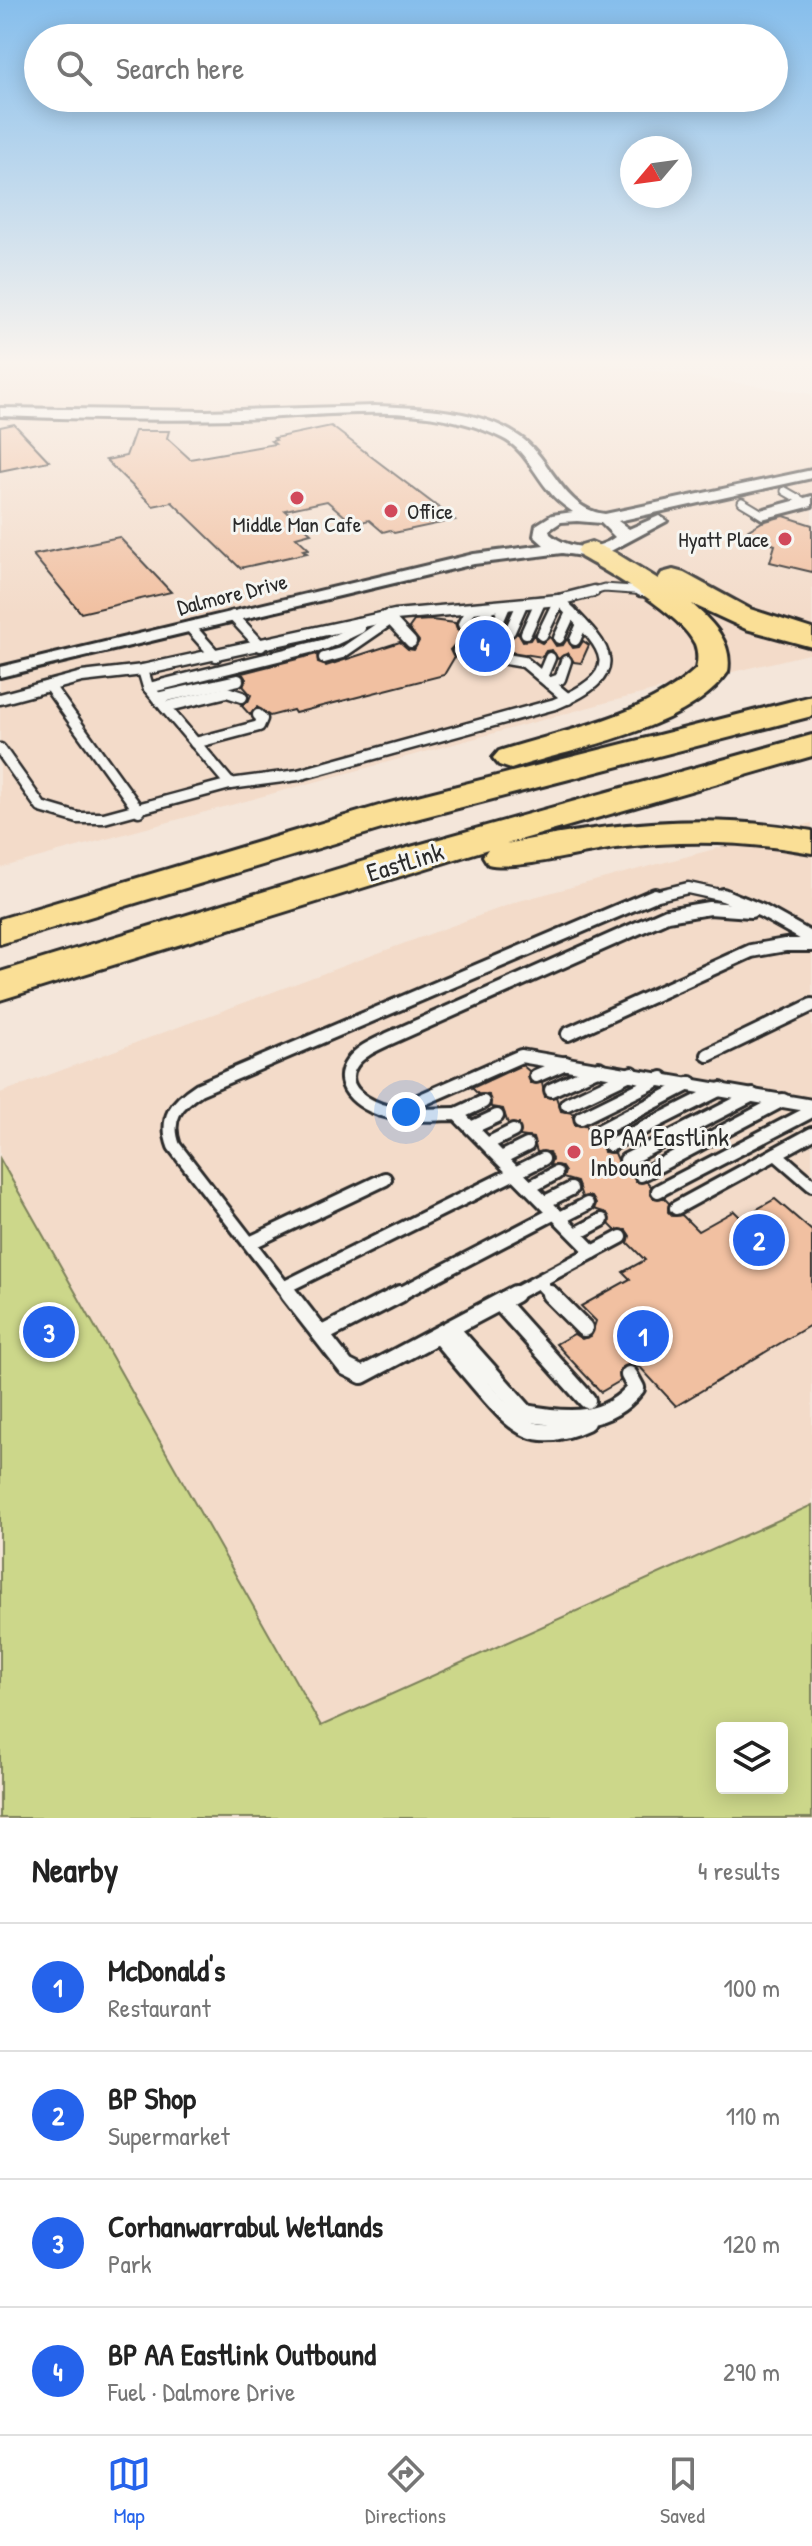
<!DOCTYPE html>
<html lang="en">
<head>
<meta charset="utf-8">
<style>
	body { margin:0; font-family:"Patrick Hand",sans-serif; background:#f6f6f6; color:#222 }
	.controls { position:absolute; right:24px; bottom:24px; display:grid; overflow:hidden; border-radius:8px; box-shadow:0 4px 20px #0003 }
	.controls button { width:72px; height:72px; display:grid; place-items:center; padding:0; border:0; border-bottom:2px solid #e0e0e0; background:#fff; color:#222; font:40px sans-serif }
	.compass { position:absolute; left:620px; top:136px; width:72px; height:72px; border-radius:50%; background:#fff; box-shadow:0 4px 20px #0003; rotate:241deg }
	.you { position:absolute; left:406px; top:1112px; width:28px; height:28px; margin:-20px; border:6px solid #fff; border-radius:50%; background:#1a73e8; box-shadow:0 0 0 12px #1a73e833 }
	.badge { display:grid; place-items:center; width:52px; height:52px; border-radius:50%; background:#2563eb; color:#fff; font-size:26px; font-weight:700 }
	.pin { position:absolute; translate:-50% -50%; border:4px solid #fff; box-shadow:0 2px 8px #0006 }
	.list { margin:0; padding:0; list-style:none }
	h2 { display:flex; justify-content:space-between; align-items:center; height:104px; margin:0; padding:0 32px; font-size:34px }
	h2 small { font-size:26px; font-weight:400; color:#767676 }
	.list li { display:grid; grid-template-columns:52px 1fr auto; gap:24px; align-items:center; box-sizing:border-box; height:128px; padding:0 32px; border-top:2px solid #e0e0e0 }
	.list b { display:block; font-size:30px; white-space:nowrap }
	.list p { margin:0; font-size:26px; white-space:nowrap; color:#767676 }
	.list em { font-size:26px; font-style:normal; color:#767676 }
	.icon { flex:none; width:44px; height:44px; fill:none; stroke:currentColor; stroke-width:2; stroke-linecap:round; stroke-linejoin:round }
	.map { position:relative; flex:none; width:812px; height:1818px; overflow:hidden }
	.search { position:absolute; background:#fff; box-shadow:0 4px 20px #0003; left:24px; right:24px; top:24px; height:88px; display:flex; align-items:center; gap:20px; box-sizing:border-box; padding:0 28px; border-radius:44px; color:#767676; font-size:30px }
	.sheet { height:616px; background:#fff }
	nav { display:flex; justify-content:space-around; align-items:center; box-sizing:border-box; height:112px; border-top:2px solid #e0e0e0; background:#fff; font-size:22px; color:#767676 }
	nav a { display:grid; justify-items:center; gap:4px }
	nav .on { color:#2563eb }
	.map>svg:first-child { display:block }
	.built { fill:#f3dbc9 }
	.green { fill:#ccd78a; stroke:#7c815a; stroke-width:2; fill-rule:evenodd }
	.building { fill:#f1c0a1; stroke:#2b2b2b; stroke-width:2 }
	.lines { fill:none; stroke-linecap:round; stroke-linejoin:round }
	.lane-far3-casing { stroke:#2b2b2b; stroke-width:11 }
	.lane-far2-casing { stroke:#2b2b2b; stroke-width:15 }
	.lane-far1-casing { stroke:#2b2b2b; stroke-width:18 }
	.lane-casing { stroke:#2b2b2b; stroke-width:22 }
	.street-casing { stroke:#2b2b2b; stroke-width:6 }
	.highway-casing { stroke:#2b2b2b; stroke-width:6 }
	.lane-far3 { stroke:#f6f6f2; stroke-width:7 }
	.lane-far2 { stroke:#f6f6f2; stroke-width:10 }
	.lane-far1 { stroke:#f6f6f2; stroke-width:12 }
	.lane { stroke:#f6f6f2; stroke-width:16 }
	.street { fill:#f6f6f2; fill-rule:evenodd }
	.highway { fill:#fadf96; fill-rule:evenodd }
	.poi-dot { fill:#d1495b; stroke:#f6f6f2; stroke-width:3 }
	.labels { text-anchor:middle; stroke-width:6; stroke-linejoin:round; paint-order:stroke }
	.far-poi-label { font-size:22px; fill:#2b2b2b; stroke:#f6f6f2; text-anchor:start }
	.far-street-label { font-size:22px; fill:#2b2b2b; stroke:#f6f6f2 }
	.street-label { font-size:26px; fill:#2b2b2b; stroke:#f6f6f2 }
	.poi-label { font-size:26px; fill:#2b2b2b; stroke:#f6f6f2; text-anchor:start }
</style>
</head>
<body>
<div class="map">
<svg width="812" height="1818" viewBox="0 0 812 1818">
	<rect width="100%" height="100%" fill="#f4e6da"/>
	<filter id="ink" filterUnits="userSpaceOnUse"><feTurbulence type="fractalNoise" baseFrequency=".0125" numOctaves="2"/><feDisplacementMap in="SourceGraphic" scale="16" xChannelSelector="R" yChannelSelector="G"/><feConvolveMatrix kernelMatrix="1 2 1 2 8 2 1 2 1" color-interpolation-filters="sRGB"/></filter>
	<g filter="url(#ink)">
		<g class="built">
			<polygon points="0,360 579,360 812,394 812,653 608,702 0,868"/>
			<polygon points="812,823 812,1505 321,1726 0,1159 0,1093 519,901"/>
		</g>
		<path class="green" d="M0 1159 321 1726 812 1505V1818H0ZM722 1728H782V1788H722Z"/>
		<g class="building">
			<polygon points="14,424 49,461 0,471 0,427"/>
			<polygon points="331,426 455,520 394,533 390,530 383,532 369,520 354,524 327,501 285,510 311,533 296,537 309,549 303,550 307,553 240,568 172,502 153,506 106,460 126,456 135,431 169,431 167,438 190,459 275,444 271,441 276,440 274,438"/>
			<polygon points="784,516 812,525 812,572 770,562 775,545 742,534 762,522"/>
			<polygon points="119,537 171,592 81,613 33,555"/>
			<polygon points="431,620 455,623 457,629 462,632 472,626 474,632 480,635 487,630 495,637 502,632 510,639 518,632 523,641 530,640 534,634 536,640 542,643 550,637 556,646 563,645 567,639 573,648 579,647 583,641 589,645 581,663 574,662 568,653 558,659 552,650 546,651 542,657 456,643 450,650 454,658 444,675 295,713 293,710 270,716 257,707 250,715 241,705 248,702 251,695 243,686 246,679 242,673 317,654 318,663 326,666 400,642 408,649 414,650 419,641 409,628 414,621"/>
			<polygon points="522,1065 529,1071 530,1083 542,1083 545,1097 556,1097 561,1111 573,1113 575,1125 586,1125 592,1139 602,1141 604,1152 615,1153 621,1167 634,1170 636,1182 647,1182 651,1186 653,1198 664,1198 669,1203 668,1212 672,1216 682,1215 698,1231 734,1211 741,1218 775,1199 812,1231 812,1324 676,1406 641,1368 630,1364 620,1369 620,1381 601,1392 556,1344 574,1334 582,1339 591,1336 596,1321 581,1306 630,1279 623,1272 645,1260 628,1243 630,1236 626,1230 615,1230 610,1225 607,1213 594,1209 596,1204 592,1197 582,1197 577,1182 563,1178 565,1172 561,1166 550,1165 552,1159 549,1152 537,1152 533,1138 520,1136 519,1124 508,1124 503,1109 491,1107 489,1095 478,1094 472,1088"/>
		</g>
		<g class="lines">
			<defs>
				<g id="lane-far3">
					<polyline points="785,491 806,503"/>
					<polyline points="742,502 762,514"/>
					<polyline points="587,593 604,588 647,591"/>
				</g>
				<g id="lane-far2">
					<polyline points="641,591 647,591"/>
					<polyline points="233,616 261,646"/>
					<polyline points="387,616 411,642"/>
					<polyline points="463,624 471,609"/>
					<polyline points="190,627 216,656"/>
					<polyline points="480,627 489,607"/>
					<polyline points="495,629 505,606"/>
					<polyline points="510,631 522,604"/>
					<polyline points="526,633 540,602"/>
					<polyline points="542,635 559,600"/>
					<polyline points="559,638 571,612"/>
					<polyline points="575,640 582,624"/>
					<polyline points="458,651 524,662 568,699"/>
					<polyline points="324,658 342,653 390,620"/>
					<polyline points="542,677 550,658"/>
					<polyline points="549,683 560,679 566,661"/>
					<polyline points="49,686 139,811"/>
					<polyline points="149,688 326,644 360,628 358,623"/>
					<polyline points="157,698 238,680"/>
					<polyline points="0,699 82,677 143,670"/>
					<polyline points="165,707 227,692 242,697"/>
					<polyline points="195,743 259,726 262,719 258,715"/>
					<path d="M0 749 41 807 78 818H104L230 784 298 775 555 704C636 671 603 645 559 600"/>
					<polyline points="230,784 148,687 143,670 395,615 559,600 594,591"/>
					<polyline points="650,897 688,888 729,897"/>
				</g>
				<g id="lane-far1">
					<polyline points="723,895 762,911 812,939"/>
					<polyline points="568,1034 751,951 785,945 812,945"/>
					<polyline points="708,1055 812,1005"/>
					<polyline points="536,1076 566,1063"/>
					<polyline points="551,1090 599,1068"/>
					<polyline points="567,1104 632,1073"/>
					<polyline points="396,1111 521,1056 812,1106"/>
					<polyline points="457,1114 483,1102"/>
					<polyline points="581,1118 662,1078"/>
					<polyline points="471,1128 497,1116"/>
					<polyline points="597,1132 691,1083"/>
					<polyline points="487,1144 513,1131"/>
					<polyline points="610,1145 721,1089"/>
					<polyline points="776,1154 812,1185"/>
					<polyline points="501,1158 527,1145"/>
					<polyline points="626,1160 753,1095"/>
					<polyline points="641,1175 783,1100"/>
					<polyline points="530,1187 556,1173"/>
					<polyline points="658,1191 812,1111"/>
					<polyline points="545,1202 571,1189"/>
					<polyline points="676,1208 812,1134"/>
					<polyline points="560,1218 587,1204"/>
					<polyline points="576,1234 602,1220"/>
					<polyline points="250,1243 385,1179"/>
					<path d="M593 1252 457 1114C434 1114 411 1117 389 1112 368 1108 334 1088 352 1063 360 1051 376 1045 388 1039L667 915 709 908 751 911"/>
					<polyline points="539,1282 552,1296"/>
					<polyline points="285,1287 543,1159"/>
					<path d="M290 1296 174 1146C164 1118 176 1104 199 1089L655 895"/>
					<polyline points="396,1296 555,1213"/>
					<polyline points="511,1296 621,1237"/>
				</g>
				<g id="lane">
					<polyline points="289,1294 346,1367 362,1375 515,1294"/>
					<polyline points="550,1294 584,1328"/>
					<polyline points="500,1303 587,1400"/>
					<path d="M451 1329 526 1413C568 1421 607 1424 636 1388L629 1375"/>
					<polyline points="322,1334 400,1294"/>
					<path d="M439 1336C454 1354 469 1371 484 1389 516 1426 535 1446 586 1422"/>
				</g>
				<g id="street">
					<path d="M375 406C421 408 481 409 520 437 551 458 563 510 605 514L812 470V478L618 521 629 529 659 516 667 521 605 554 582 556 562 553 474 564 0 677V667L474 554 544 545 534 536 536 525 552 515 573 512C565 506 556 500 550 492 534 474 525 449 502 438 423 398 323 417 238 419 158 421 79 419 0 416V408L207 411ZM577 521 601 523 615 537C596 552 568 549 550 534L549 530 561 522Z"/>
					<polygon points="812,496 812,506 762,519 754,514 757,511"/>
				</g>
				<g id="highway">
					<path d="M591 542 614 552 658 579 662 573 673 570 684 573 750 609 812 629V647L746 629 692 604C713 623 733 642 728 672 690 727 585 746 523 765L511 769 499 765 493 758 499 751C564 730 645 717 696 669 698 660 698 652 695 644 681 614 610 573 581 557L577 551 581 545Z"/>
					<polygon points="812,696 812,716 408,821 0,944 0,919 382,805"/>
					<path d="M812 735V756L506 844C608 823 709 812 812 831V853C747 841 682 840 616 848 584 852 515 871 488 864L483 856 488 849 0 1000V972L400 850Z"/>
				</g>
			</defs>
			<use href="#lane-far3" class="lane-far3-casing"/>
			<use href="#lane-far2" class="lane-far2-casing"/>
			<use href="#lane-far1" class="lane-far1-casing"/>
			<use href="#lane" class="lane-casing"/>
			<use href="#street" class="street-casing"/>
			<use href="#highway" class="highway-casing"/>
			<use href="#lane-far3" class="lane-far3"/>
			<use href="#lane-far2" class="lane-far2"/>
			<use href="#lane-far1" class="lane-far1"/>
			<use href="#lane" class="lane"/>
			<use href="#street" class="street"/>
			<use href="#highway" class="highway"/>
		</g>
	</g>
	<linearGradient id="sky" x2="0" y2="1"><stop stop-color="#86beec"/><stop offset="0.59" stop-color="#faf4ee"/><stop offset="1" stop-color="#faf4ee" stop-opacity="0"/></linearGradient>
	<rect width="812" height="614" fill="url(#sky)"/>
	<g class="poi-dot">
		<circle cx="297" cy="498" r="8"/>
		<circle cx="391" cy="511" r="8"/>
		<circle cx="785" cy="539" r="8"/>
		<circle cx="574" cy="1152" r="8"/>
	</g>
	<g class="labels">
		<g class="far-poi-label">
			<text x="407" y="519">Office</text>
			<text x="297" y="532" text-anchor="middle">Middle Man Cafe</text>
			<text x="769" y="547" text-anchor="end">Hyatt Place</text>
		</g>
		<g class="far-street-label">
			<text transform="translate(232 594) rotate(-14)" y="8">Dalmore Drive</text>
		</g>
		<g class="street-label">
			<text transform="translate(405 862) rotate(-17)" y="9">EastLink</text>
		</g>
		<g class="poi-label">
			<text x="590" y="1146">BP AA Eastlink<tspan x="590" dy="30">Inbound</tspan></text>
		</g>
	</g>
</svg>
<div class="controls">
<button><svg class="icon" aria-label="layers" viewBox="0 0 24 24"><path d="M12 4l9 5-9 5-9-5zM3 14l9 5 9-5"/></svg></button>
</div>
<svg class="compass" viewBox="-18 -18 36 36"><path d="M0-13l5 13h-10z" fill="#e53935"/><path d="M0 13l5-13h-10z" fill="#767676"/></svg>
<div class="you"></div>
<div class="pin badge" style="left:643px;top:1336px">1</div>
<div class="pin badge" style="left:759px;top:1240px">2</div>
<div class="pin badge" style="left:49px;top:1332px">3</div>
<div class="pin badge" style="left:485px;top:646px">4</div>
<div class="search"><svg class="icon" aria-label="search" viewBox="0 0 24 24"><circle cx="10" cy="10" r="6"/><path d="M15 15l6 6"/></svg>Search here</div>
</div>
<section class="sheet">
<h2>Nearby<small>4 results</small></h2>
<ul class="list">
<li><span class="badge">1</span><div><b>McDonald's</b><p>Restaurant</p></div><em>100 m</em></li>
<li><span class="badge">2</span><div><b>BP Shop</b><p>Supermarket</p></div><em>110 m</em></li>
<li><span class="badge">3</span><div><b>Corhanwarrabul Wetlands</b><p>Park</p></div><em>120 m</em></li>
<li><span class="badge">4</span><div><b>BP AA Eastlink Outbound</b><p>Fuel · Dalmore Drive</p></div><em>290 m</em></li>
</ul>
</section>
<nav>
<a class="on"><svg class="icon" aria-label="map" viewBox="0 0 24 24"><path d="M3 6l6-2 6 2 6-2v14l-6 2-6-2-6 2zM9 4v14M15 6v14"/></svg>Map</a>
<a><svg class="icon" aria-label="directions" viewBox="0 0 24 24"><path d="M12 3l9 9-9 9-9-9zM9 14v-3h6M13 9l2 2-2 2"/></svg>Directions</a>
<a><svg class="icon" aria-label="saved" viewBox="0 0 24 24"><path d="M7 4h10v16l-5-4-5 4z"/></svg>Saved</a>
</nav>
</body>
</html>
